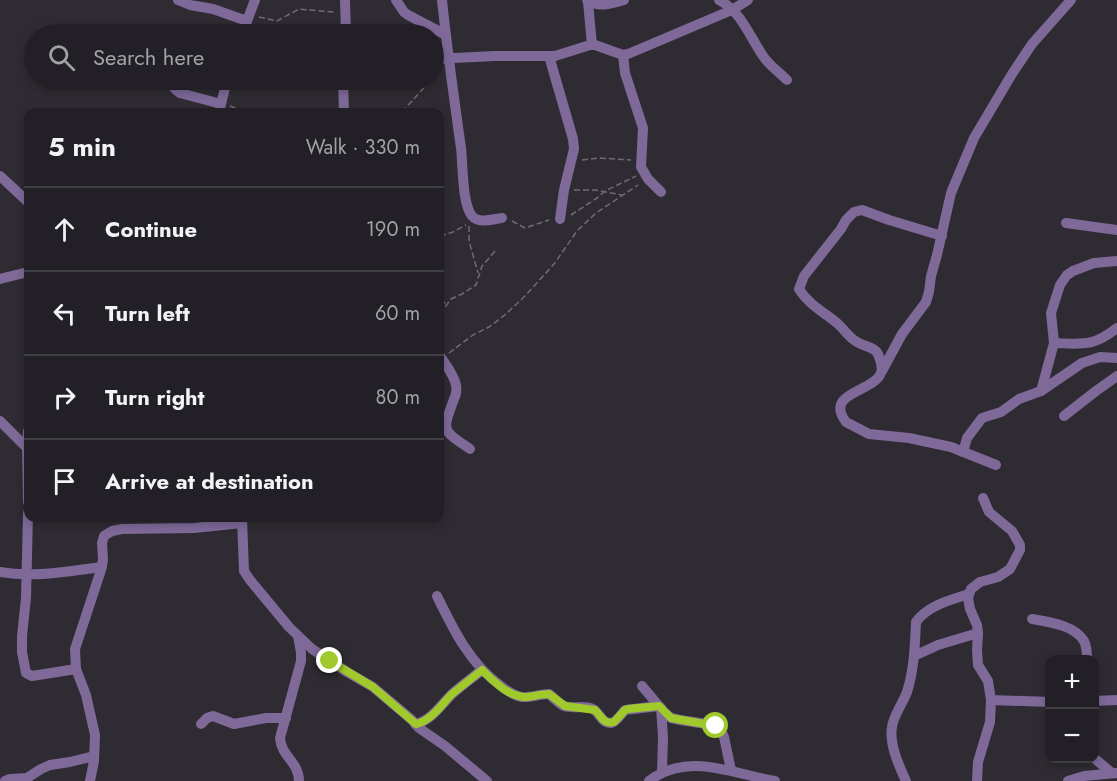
<!DOCTYPE html>
<html lang="en">
<head>
<meta charset="utf-8">
<style>
	body { margin:0; font-family:Jost,sans-serif; background:#2e2d32; color:#f1f3f6 }
	.controls { position:absolute; right:18px; bottom:18px; display:grid; overflow:hidden; border-radius:12px; box-shadow:0 3px 9px #0003 }
	.controls button { width:54px; height:54px; display:grid; place-items:center; padding:0; border:0; border-bottom:2px solid #3f3e43; background:#222026; color:#f1f3f6; font:30px sans-serif }
	.stop { position:absolute; width:18px; height:18px; margin:-14px; border:4px solid #a0c92c; border-radius:50%; background:#fff }
	.stop.end { background:#a0c92c; border-color:#fff; box-shadow:0 2px 6px #0008 }
	.list { margin:0; padding:0; list-style:none }
	h2 { display:flex; justify-content:space-between; align-items:center; height:78px; margin:0; padding:0 24px; font-size:26px }
	h2 small { font-size:20px; font-weight:400; color:#a2a3a7 }
	.list li { display:grid; grid-template-columns:39px 1fr auto; gap:18px; align-items:center; box-sizing:border-box; height:84px; padding:0 24px; border-top:2px solid #3f3e43 }
	.list b { display:block; font-size:22px; white-space:nowrap }
	.list em { font-size:20px; font-style:normal; color:#a2a3a7 }
	.icon { flex:none; width:33px; height:33px; fill:none; stroke:currentColor; stroke-width:2; stroke-linecap:round; stroke-linejoin:round }
	.map { position:relative; flex:none; width:1117px; height:781px; overflow:hidden }
	.search { position:absolute; background:#222026; box-shadow:0 3px 9px #0003; left:24px; top:24px; width:420px; height:66px; display:flex; align-items:center; gap:15px; box-sizing:border-box; padding:0 21px; border-radius:33px; color:#a2a3a7; font-size:22px }
	.panel { position:absolute; background:#222026; box-shadow:0 3px 9px #0003; left:24px; top:108px; width:420px; height:414px; border-radius:12px }
	.map>svg:first-child { display:block }
	.lines { fill:none; stroke-linecap:round; stroke-linejoin:round }
	.path { stroke:#6f6c73; stroke-width:1.5; stroke-dasharray:6 3; stroke-linecap:butt }
	.street { stroke:#7e6999; stroke-width:10 }
	.route { stroke:#a0c92c; stroke-width:8 }
</style>
</head>
<body>
<div class="map">
<svg width="1117" height="781" viewBox="0 0 1117 781">
	<rect width="100%" height="100%" fill="#2e2b32"/>
	<g class="lines">
		<g class="path">
			<polyline points="259,17 277,21 299,9 334,12"/>
			<polyline points="230,106 246,112"/>
			<polyline points="402,112 431,80"/>
			<polyline points="582,160 599,158 631,160"/>
			<polyline points="574,190 595,190 622,195"/>
			<polyline points="571,215 597,198 605,191 636,176"/>
			<polyline points="512,221 525,228 549,220"/>
			<polyline points="469,226 469,241 478,273"/>
			<polyline points="440,236 453,232 466,225"/>
			<polyline points="440,304 447,302"/>
			<polyline points="440,314 451,299 462,294 476,285 482,266 496,250"/>
			<polyline points="449,353 473,335 489,327 506,314 525,296 554,264 577,231 596,213 638,185"/>
		</g>
		<g class="street">
			<polyline points="178,0 190,5 213,9 247,21"/>
			<polyline points="345,0 346,34"/>
			<polyline points="396,0 404,12 408,15 446,35"/>
			<path d="M442 0C447 49 454 98 461 148 463 164 462 204 472 216 479 224 493 219 502 218"/>
			<path d="M587 0C599 8 611 4 624 0"/>
			<path d="M719 0C741 11 750 37 763 56 769 65 779 72 787 80"/>
			<polyline points="588,2 592,45"/>
			<polyline points="242,34 255,0"/>
			<polyline points="623,55 625,73 643,128 641,167 648,179 661,192"/>
			<polyline points="549,56 573,139 574,149 564,190 560,219"/>
			<polyline points="434,59 495,56 555,56 590,45 595,45 623,55 628,54 732,10 748,0"/>
			<polyline points="170,80 175,89 180,93 221,104"/>
			<polyline points="343,80 344,112"/>
			<polyline points="219,112 227,80"/>
			<polyline points="0,176 28,202"/>
			<polyline points="1066,223 1117,230"/>
			<path d="M942 236 889 220 862 210 854 212 846 220 841 229 804 276 799 289C808 304 825 313 837 323 844 329 849 338 857 342 865 347 877 347 879 357 881 362 883 370 880 375 871 392 824 393 846 422L869 434 909 438 951 447 996 465"/>
			<polyline points="0,279 28,272"/>
			<path d="M1054 343C1083 344 1093 347 1117 328"/>
			<path d="M440 356C446 365 454 375 456 385 457 390 456 395 454 399 442 432 441 429 470 449"/>
			<polyline points="882,371 902,334 926,302 929,292 931,276 937,255 951,193 974,138 1012,74 1032,44 1071,0"/>
			<polyline points="1041,391 1054,343 1051,313 1060,285 1067,275 1073,271 1094,263 1117,261"/>
			<polyline points="1064,416 1096,391 1117,376"/>
			<polyline points="0,421 27,448"/>
			<polyline points="28,431 27,448 28,502"/>
			<polyline points="963,452 967,438 982,418 1001,412 1019,399 1041,391 1082,363 1100,357 1117,358"/>
			<polyline points="28,513 26,598 22,636 22,652 26,673 32,676 76,669"/>
			<polyline points="242,518 244,571 250,580 289,627 312,649 347,672 373,687 412,720 419,728 445,746 487,781"/>
			<path d="M0 572C34 578 68 571 102 567"/>
			<path d="M437 596C453 629 470 664 501 686 507 691 513 695 521 697 530 698 540 694 549 694 554 698 558 703 564 706 573 709 584 705 593 709 600 713 602 724 611 723 617 722 621 714 625 710L659 706"/>
			<path d="M1032 619C1049 622 1074 625 1084 641 1087 647 1087 653 1087 660"/>
			<path d="M298 636 301 653V661L280 738C281 756 299 762 299 781"/>
			<polyline points="914,656 938,645 978,633"/>
			<polyline points="642,686 663,711 671,718 680,720 713,725 719,727 724,737 731,770"/>
			<polyline points="991,700 1050,702"/>
			<polyline points="1094,701 1117,700"/>
			<polyline points="661,708 663,737 662,772"/>
			<polyline points="201,724 207,718 213,716 234,724 266,718 286,718"/>
			<path d="M415 724C431 721 441 705 452 694 461 686 472 678 482 670"/>
			<polyline points="1094,758 1112,773"/>
			<polyline points="5,781 10,779 27,778 41,769 50,765 70,762 94,756"/>
			<polyline points="90,781 94,761 95,735 86,695 76,669 75,649 101,570 103,560 102,543 104,536 112,531 122,529 194,528 242,523"/>
			<path d="M649 781C688 751 733 774 775 781"/>
			<path d="M906 781C899 766 889 744 892 727 893 716 903 703 907 692 914 670 915 646 916 622 928 605 951 600 969 594"/>
			<polyline points="977,781 978,762 990,722 991,700 988,681 978,665 977,651 978,633 977,625 970,609 968,598 971,589 980,582 998,577 1010,569 1020,550 1020,545 1012,531 989,512 983,498"/>
			<polyline points="1068,781 1084,776 1117,773"/>
		</g>
	</g>
	<g class="lines">
		<path class="route" d="M330 661 373 687 416 724C431 721 441 705 452 694 462 686 472 678 482 670 493 680 507 696 524 697 532 697 540 694 549 694L565 706 595 710C601 716 604 725 614 722L625 710 628 709 659 706 671 718 716 726"/>
	</g>
</svg>
<div class="controls">
<button>+</button>
<button>−</button>
</div>
<div class="stop" style="left:716px;top:726px"></div>
<div class="stop end" style="left:330px;top:661px"></div>
<div class="search"><svg class="icon" aria-label="search" viewBox="0 0 24 24"><circle cx="10" cy="10" r="6"/><path d="M15 15l6 6"/></svg>Search here</div>
<section class="panel">
<h2>5 min<small>Walk · 330 m</small></h2>
<ul class="list">
<li><svg class="icon" aria-label="ahead" viewBox="0 0 24 24"><path d="M12 20V5M6 11l6-6 6 6"/></svg><div><b>Continue</b></div><em>190 m</em></li>
<li><svg class="icon" aria-label="left" viewBox="0 0 24 24"><path d="M17 20v-9H6M10 6l-5 5 5 5"/></svg><div><b>Turn left</b></div><em>60 m</em></li>
<li><svg class="icon" aria-label="right" viewBox="0 0 24 24"><path d="M7 20v-9h11M14 6l5 5-5 5"/></svg><div><b>Turn right</b></div><em>80 m</em></li>
<li><svg class="icon" aria-label="arrive" viewBox="0 0 24 24"><path d="M6 21V4h12l-3 4 3 4H6"/></svg><div><b>Arrive at destination</b></div></li>
</ul>
</section>
</div>
</body>
</html>
